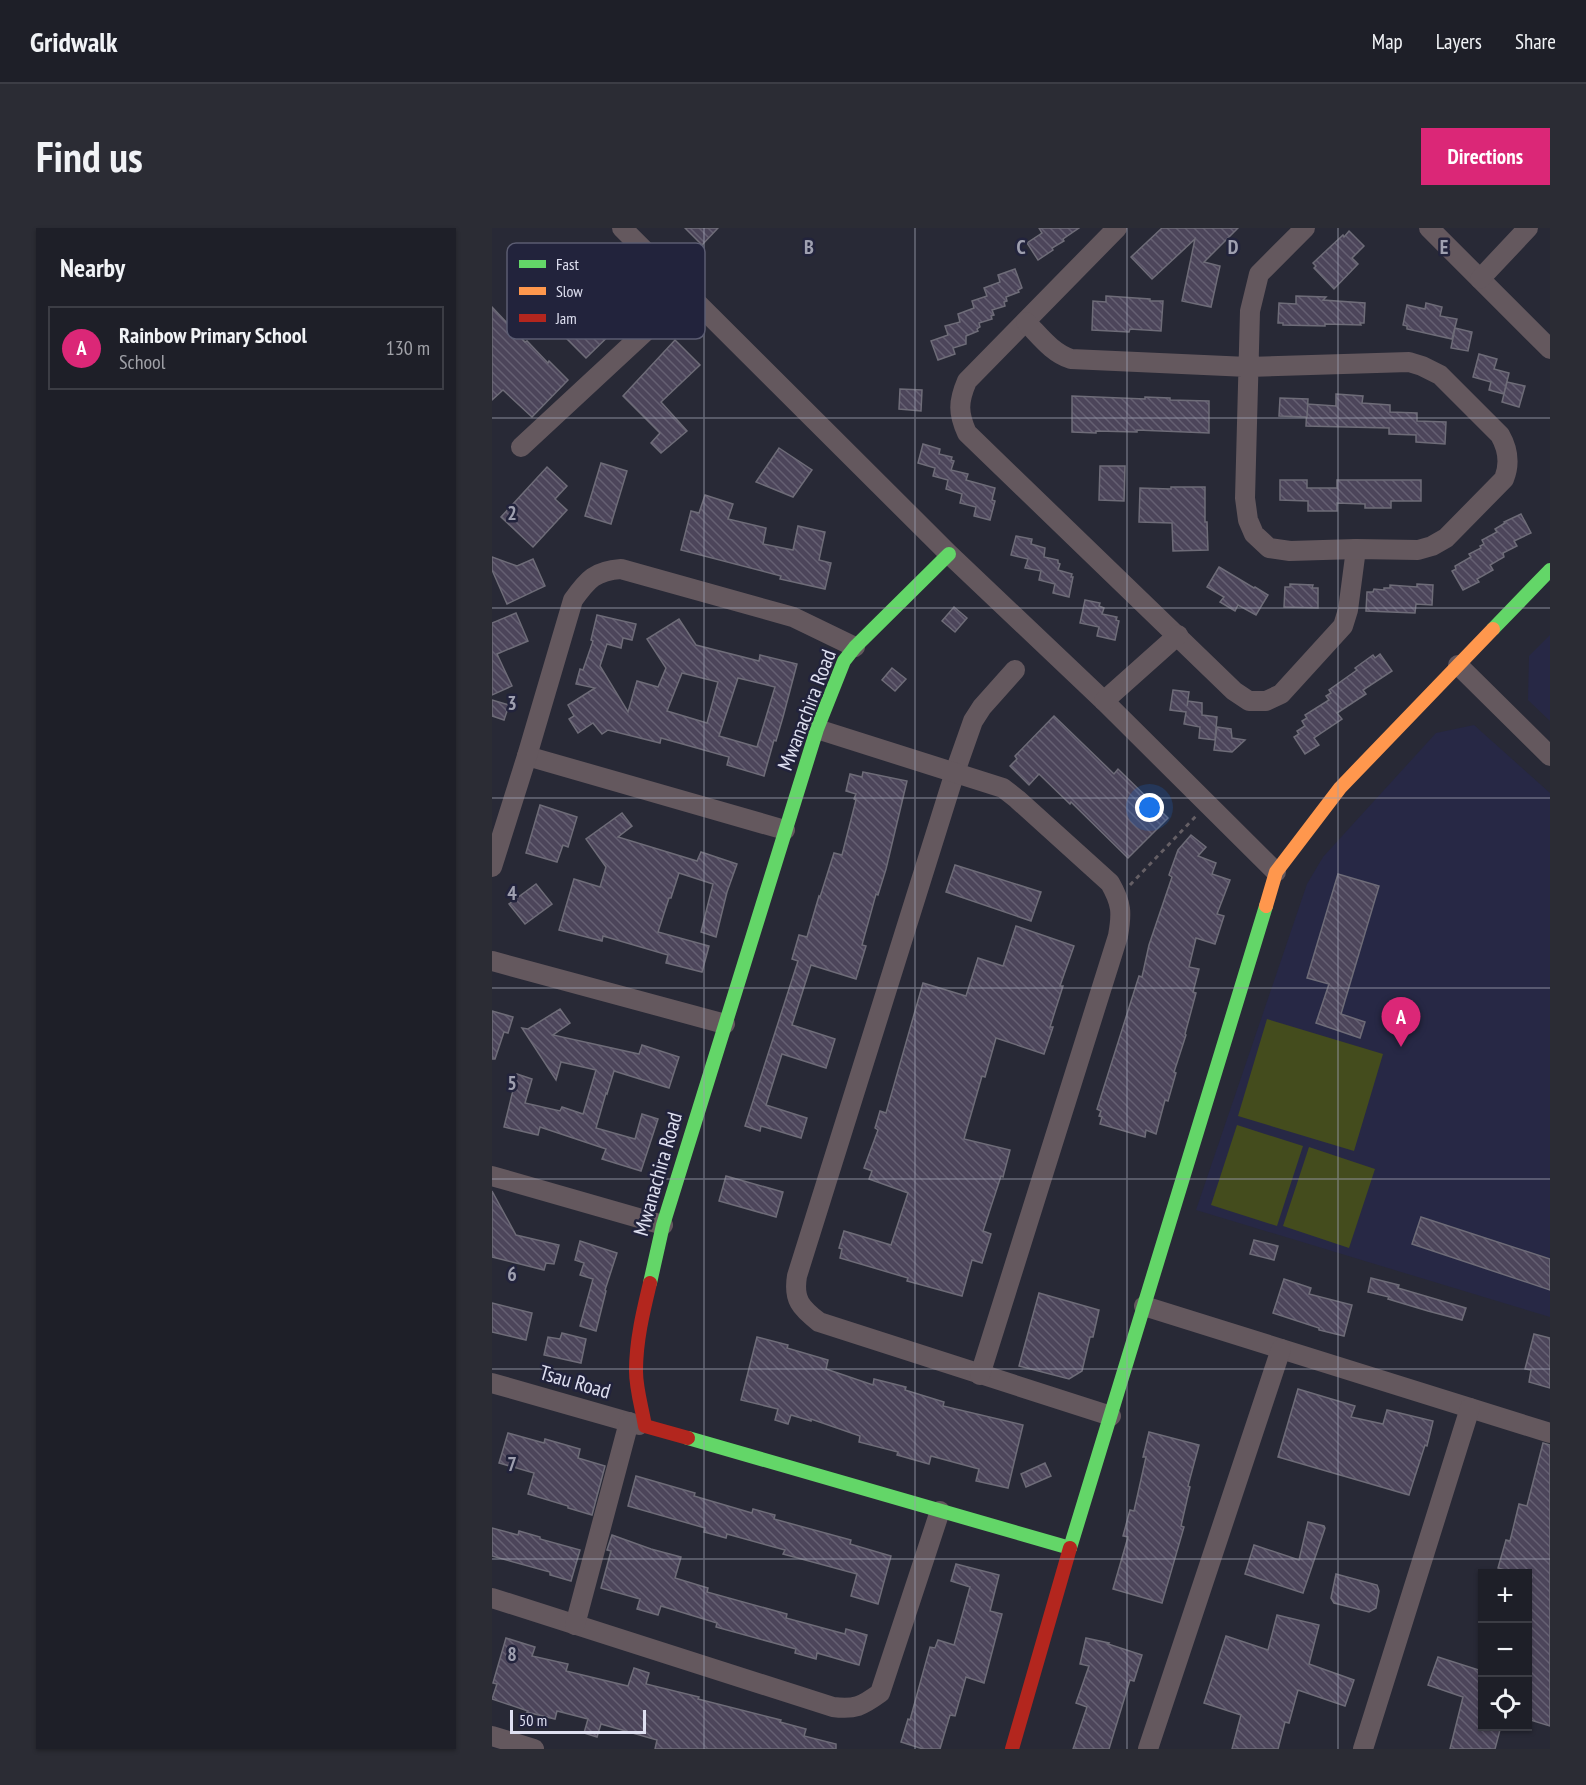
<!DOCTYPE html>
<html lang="en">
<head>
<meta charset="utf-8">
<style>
	body { margin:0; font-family:"PT Sans Narrow",sans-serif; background:#2b2c34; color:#f1f3f6 }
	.controls { position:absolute; right:18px; bottom:18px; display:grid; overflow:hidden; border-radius:0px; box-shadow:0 2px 4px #0004 }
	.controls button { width:54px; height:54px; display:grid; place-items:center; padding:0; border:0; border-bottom:2px solid #3c3d45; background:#1e1f28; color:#f1f3f6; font:30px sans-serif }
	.scale { position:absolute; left:18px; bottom:15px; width:136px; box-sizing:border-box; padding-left:6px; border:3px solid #dfe0f1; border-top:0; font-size:16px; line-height:21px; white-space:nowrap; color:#dfe0f1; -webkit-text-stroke:4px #22233c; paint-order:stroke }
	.you { position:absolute; left:658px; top:580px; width:21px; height:21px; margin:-15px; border:4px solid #fff; border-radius:50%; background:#1a73e8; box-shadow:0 0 0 9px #1a73e833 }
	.badge { display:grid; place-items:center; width:39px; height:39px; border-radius:50%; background:#db2777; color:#fff; font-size:20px; font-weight:700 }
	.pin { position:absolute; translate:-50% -50px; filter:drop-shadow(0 2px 3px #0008) }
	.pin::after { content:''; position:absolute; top:32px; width:21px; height:18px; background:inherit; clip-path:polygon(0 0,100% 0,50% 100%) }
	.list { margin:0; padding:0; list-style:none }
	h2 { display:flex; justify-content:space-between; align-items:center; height:78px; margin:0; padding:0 24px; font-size:26px }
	h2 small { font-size:20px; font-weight:400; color:#a1a2a8 }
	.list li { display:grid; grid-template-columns:39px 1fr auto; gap:18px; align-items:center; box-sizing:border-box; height:84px; margin:0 12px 12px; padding:0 12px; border:2px solid #3c3d45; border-radius:0px }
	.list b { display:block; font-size:22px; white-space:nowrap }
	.list p { margin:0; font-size:20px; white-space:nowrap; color:#a1a2a8 }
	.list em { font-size:20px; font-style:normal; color:#a1a2a8 }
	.icon { flex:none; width:33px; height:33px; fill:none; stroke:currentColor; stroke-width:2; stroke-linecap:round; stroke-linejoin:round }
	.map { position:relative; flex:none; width:1058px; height:1521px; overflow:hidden; border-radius:0px }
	header { display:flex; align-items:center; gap:36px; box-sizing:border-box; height:84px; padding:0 30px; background:#1e1f28; border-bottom:2px solid #3c3d45 }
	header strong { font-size:28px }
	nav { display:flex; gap:33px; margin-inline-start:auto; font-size:21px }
	.intro { display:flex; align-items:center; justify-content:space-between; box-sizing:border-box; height:144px; padding:0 36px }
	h1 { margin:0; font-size:42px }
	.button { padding:15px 27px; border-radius:0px; background:#db2777; color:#fff; font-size:21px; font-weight:700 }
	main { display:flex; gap:36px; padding:0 36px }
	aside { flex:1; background:#1e1f28; border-radius:0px; box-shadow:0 2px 4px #0004 }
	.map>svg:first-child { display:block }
	.built { fill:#272845 }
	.pitch { fill:#444c1d }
	.building { fill:url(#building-back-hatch); stroke:#6e6c78; stroke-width:1.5; fill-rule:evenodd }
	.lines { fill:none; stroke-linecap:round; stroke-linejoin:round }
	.path { stroke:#655f65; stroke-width:3; stroke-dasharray:4.5 4.5; stroke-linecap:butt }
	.street { stroke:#64585e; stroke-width:20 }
	.fast { stroke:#63d668; stroke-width:14 }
	.slow { stroke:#ff974d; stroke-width:14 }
	.jam { stroke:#b3261e; stroke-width:14 }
	.grid { fill:none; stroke:#9fa0b0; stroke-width:1.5; stroke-opacity:0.55 }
	.labels { text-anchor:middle; stroke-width:5; stroke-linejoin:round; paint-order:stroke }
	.street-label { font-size:21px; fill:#dfe0f1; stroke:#22233c }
	.key { fill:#22233c; stroke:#5b5c72; stroke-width:1.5 }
	.key-label { font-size:16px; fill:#dfe0f1 }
	.grid-label { font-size:20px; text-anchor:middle; font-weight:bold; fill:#9fa0b0; stroke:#22233c; stroke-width:5; stroke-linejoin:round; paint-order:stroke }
</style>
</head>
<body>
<header>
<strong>Gridwalk</strong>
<nav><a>Map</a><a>Layers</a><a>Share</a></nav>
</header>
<div class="intro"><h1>Find us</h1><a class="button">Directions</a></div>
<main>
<aside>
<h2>Nearby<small></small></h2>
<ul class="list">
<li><span class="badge">A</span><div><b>Rainbow Primary School</b><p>School</p></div><em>130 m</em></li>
</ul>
</aside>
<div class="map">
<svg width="1058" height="1521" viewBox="0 0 1058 1521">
	<defs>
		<pattern id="building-back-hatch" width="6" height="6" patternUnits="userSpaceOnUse" patternTransform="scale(1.5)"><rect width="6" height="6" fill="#4c455a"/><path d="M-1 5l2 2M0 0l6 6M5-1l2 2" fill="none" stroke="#656072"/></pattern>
	</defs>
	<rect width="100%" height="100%" fill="#282936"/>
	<g class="built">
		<polygon points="1058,407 1058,493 1036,472 1037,428"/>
		<polygon points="982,497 1058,565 1058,1089 704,982 815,656 831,629 944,505"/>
	</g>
	<g class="pitch">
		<polygon points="775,791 891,826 862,923 746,888"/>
		<polygon points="745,897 811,918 785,998 719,977"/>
		<polygon points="817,919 883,941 857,1020 791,998"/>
	</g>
	<g class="building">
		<polygon points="193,0 226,0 210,17"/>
		<polygon points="547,0 587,0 571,11 572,13 560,20 561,22 546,32 535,15 550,5"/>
		<polygon points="670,0 746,0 712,34 728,38 719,79 690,73 703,11 660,51 639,29"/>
		<polygon points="857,3 872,18 860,30 866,36 842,61 822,40 824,38 821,35 851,7 852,9"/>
		<polygon points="105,36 136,67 123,80 134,91 94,130 46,82 44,85 23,66 38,49 43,54 45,52 68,72"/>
		<polygon points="523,41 530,60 526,62 527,64 514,69 515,73 512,74 513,78 500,82 502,87 499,88 500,91 487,95 488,99 485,101 486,103 474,108 474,116 461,120 463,126 446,132 439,113 456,107 453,98 468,94 466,86 482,80 480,73 495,68 492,60 508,54 506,47"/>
		<polygon points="614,68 658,71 658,73 671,73 669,103 638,101 637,104 600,102 601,73 614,74"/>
		<polygon points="804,68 834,69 831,72 873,75 872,95 868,95 869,97 833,96 833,98 791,97 791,95 786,95 787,75 804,76"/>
		<polygon points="934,75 950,79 948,88 965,91 960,111 915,101 915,98 911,97 915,77 933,81"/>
		<polygon points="0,79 33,114 35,113 56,135 57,133 76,152 40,189 11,162 0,172"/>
		<polygon points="963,100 980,104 976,123 959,120"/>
		<polygon points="183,112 208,137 169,174 195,203 169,225 159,215 168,205 131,168"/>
		<polygon points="987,126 1005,131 1002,141 1017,145 1012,166 997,162 999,154 981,149"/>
		<polygon points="1015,154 1033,158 1027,179 1010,174"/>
		<polygon points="408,161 430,162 429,183 407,181"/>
		<polygon points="844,166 871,168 870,175 898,177 898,184 925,185 925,193 954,194 953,216 924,214 924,207 897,206 897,200 814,198 815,176 844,178"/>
		<polygon points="580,168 653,171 653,169 678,170 678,172 717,173 717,205 645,202 645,204 604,203 604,205 580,204"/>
		<polygon points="788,170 816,171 815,189 787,188"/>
		<polygon points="431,216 448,221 447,226 460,229 459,232 462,233 459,242 476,246 474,252 503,260 500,272 503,273 498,292 482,288 484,279 468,275 470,266 454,261 456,252 441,248 443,240 426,235"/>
		<polygon points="287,220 320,242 301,269 264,254"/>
		<polygon points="109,235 135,243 119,296 93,288"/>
		<polygon points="608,238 633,238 632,273 607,272"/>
		<polygon points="55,239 75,258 63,271 75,282 41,319 9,289"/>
		<polygon points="788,252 815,252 815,260 845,260 845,252 929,252 929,273 899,273 899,280 873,280 873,276 845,275 845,283 816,283 816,273 788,272"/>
		<polygon points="679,259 713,259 713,294 715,294 716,322 681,323 680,295 647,294 648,260 679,261"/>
		<polygon points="213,267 241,276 236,291 274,300 271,316 301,322 306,298 333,304 327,332 339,335 333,361 288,351 289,348 189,322 199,283 207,285"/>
		<polygon points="1029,286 1039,305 1022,313 1025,318 1011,325 1012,329 998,337 1001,342 985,351 987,354 971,362 960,343 964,341 963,338 979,329 977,326 989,320 988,318 992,316 990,312 1005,304 1003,301 1013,295 1012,294"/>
		<polygon points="524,308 540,311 539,316 553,320 552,329 566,332 566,335 568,336 566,342 580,346 579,349 581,349 577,369 561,365 563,356 547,352 549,343 533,340 536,331 519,327"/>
		<polygon points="0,329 25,338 41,331 53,358 15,376 0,342"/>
		<polygon points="727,339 762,360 763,359 776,367 764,387 746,377 743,383 728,374 732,369 715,359"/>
		<polygon points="798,356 821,357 820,360 826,360 826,380 792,379 793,359 798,359"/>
		<polygon points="925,356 941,357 940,377 924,376 923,385 874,383 875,364 881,364 882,361 892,362 892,360 898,360 898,357 925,359"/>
		<polygon points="593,372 608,375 607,378 612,380 610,386 625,389 624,392 627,393 623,412 605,408 607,399 588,395"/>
		<polygon points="462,379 475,390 463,404 450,393"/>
		<polygon points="24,385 36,413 5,426 20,458 0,467 0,395"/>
		<path d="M105 387 144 396 140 412 131 410 129 420 115 416 108 438 136 484 145 453 166 459 174 440 155 411 187 391 204 417 267 433 268 427 305 436 291 489 284 513 282 512 272 548 235 537 237 529 169 510 168 515 116 502 110 506 101 495 86 505 77 491 82 488 76 477 103 460 84 456 88 441 91 442 101 413 99 412ZM190 445 226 454 215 495 175 483ZM246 450 283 459 265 519 227 508Z"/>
		<polygon points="888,426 900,443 871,462 874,466 845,485 850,491 822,510 827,517 813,526 802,509 807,506 805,503 813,498 810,493 815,490 813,487 837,472 834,468 839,465 837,462 865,442 863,440 881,427 883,430"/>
		<polygon points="400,440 414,451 403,463 390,452"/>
		<polygon points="681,462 697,464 695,478 696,473 710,475 710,487 725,489 723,512 707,510 708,499 692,496 694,484 678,482"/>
		<polygon points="0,472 17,477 12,492 0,488"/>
		<polygon points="562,488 622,546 626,541 676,590 636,630 579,574 578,576 547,546 537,557 518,538 525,531 523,528"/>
		<polygon points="725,499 739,501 740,510 753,512 740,524 722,522"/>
		<polygon points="371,544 415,553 394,641 386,667 384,666 370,717 374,718 364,751 319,737 300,797 343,811 334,840 290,826 274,877 315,890 309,910 269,898 268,903 253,898 306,733 300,731 307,707 315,709 327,668 328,669 342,625 350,627 364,572 362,571 364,566 354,563 358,546 370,549"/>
		<polygon points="48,577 85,589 76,619 71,617 65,634 34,625"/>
		<polygon points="130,585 140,598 126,609 205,633 209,624 245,636 235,664 224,709 209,704 221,656 187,645 179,670 177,670 166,704 217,718 210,744 174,735 176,727 111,708 110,713 67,702 82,651 108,659 114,639 94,611"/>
		<polygon points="699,607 714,619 706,628 724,635 720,646 738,652 725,686 732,688 723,716 704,710 697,739 707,741 701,764 704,765 693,806 694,807 682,844 684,845 676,873 673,872 664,906 654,902 653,909 608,896 610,889 607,888 609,883 605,881 647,748 650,749 657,717 680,649 677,647 686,622"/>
		<polygon points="463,637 549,664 539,693 454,664"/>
		<polygon points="846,646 887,658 849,786 873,794 868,810 824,795 837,756 815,750"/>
		<polygon points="44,656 60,676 33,696 17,676"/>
		<polygon points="524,698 582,718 568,758 571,758 558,799 561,799 552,826 504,810 493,849 490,848 472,911 518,922 511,949 509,948 491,1003 499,1006 490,1035 480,1032 470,1068 415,1053 416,1050 348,1030 350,1021 347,1020 352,1003 399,1017 416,965 377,951 380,943 372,940 386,902 383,900 388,883 394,885 431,755 474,768 486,730 511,738"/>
		<polygon points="68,781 78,795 61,807 147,826 150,817 187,829 177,860 122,843 115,866 114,865 104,900 143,911 150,886 166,891 149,943 110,931 114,921 48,899 46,907 12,899 25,846 40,851 33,875 68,883 70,879 91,886 104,842 69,834 64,852 30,800 36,801"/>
		<polygon points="0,783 21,789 16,805 12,804 3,831 0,831"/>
		<polygon points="234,948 291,964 284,989 227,973"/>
		<polygon points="0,963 24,1007 67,1017 62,1036 54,1035 52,1042 0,1029"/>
		<polygon points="929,989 1058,1031 1058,1062 920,1016"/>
		<polygon points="762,1012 786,1018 782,1032 758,1026"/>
		<polygon points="88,1013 125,1025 113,1062 114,1063 104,1103 88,1098 101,1051 88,1047 92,1035 83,1032"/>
		<polygon points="879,1050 907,1057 906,1060 974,1080 970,1092 936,1083 896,1071 897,1069 876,1064"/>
		<polygon points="792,1051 819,1060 817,1066 860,1077 852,1108 827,1102 827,1100 781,1085"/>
		<polygon points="547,1065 607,1082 601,1109 598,1109 590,1143 577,1151 527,1138"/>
		<polygon points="0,1075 40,1085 34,1112 0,1104"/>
		<polygon points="70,1105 94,1111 89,1135 52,1127 56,1109 68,1111"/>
		<polygon points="1042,1106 1058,1110 1058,1160 1037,1154 1039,1142 1033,1141"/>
		<polygon points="265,1109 296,1117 295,1120 336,1132 334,1141 381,1157 382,1151 414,1159 413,1162 452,1174 451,1178 531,1197 516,1260 484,1253 487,1241 439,1228 437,1236 405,1227 406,1224 367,1214 368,1208 319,1191 319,1193 299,1187 296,1196 283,1192 286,1181 249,1172"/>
		<polygon points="806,1161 863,1178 859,1189 891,1196 895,1182 941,1193 935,1218 933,1217 917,1267 786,1229"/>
		<polygon points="657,1204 707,1217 696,1258 698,1259 689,1298 692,1299 670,1375 621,1361 636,1309 631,1308 638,1282 642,1283 654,1229 651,1229"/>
		<polygon points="16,1205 52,1215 53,1211 88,1221 86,1230 113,1238 100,1287 76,1280 76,1278 36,1266 42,1245 7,1235"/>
		<polygon points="1051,1215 1058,1217 1058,1498 1035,1491 1035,1365 1040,1349 1035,1348 1035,1346 1027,1346 1006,1340 1014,1312 1018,1313 1027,1276 1035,1278"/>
		<polygon points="553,1235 559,1248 534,1259 529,1246"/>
		<polygon points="144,1248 203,1265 202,1268 260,1285 261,1281 283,1287 282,1291 359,1312 358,1316 399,1328 386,1376 359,1368 365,1346 291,1326 293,1322 235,1306 234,1310 212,1304 213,1300 136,1278"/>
		<polygon points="816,1294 832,1298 833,1300 811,1365 753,1346 762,1317 807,1332"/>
		<polygon points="0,1300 26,1307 27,1303 48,1309 48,1311 88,1322 79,1353 58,1347 58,1344 0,1328"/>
		<polygon points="120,1307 159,1321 189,1329 183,1350 216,1360 215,1364 295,1386 294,1390 353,1406 354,1401 375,1407 367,1437 325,1425 324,1431 303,1425 304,1421 224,1399 225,1395 169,1378 166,1387 145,1381 148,1371 109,1360 119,1323 115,1322"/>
		<polygon points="464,1336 507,1347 498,1383 510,1386 492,1455 474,1449 463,1488 458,1487 448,1521 431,1521 409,1514 416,1491 418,1492 438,1419 443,1420 446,1412 462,1417 478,1359 459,1353"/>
		<polygon points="844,1346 885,1357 887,1363 884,1380 877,1384 842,1375 839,1370"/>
		<polygon points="785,1387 827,1397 817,1436 862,1452 853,1478 806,1462 797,1495 793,1494 786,1521 740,1521 749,1487 712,1475 734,1408 776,1422"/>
		<polygon points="14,1410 43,1419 40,1428 76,1436 74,1443 136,1458 142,1440 157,1445 154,1456 207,1469 206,1471 289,1492 288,1494 314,1501 312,1508 344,1516 344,1521 163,1521 165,1512 109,1496 105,1509 92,1505 96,1491 65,1483 63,1491 35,1484 36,1483 0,1471 5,1456 1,1455"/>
		<polygon points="594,1410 617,1415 616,1416 650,1427 642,1453 638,1452 617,1521 581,1521 595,1479 584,1475 597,1438 588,1436"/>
		<polygon points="946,1429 990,1443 990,1498 1009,1498 1003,1521 958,1521 971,1469 936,1457"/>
	</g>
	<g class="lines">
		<polyline class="path" points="638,657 704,588"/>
		<g class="street">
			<polyline points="130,0 457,326 612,473 784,644"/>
			<path d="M625 0 475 153C466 174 466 185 475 205L742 463 757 473H774L789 466 851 398 856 382 864 321"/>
			<polyline points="937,0 1058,121"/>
			<polyline points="988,51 1036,0"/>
			<path d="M534 94C548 108 560 125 579 131L756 139 917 134 930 138 948 147 1008 207C1016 221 1018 236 1012 251L954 310 940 318 926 322 864 321 798 323 777 320 762 306 756 292 753 270 758 83 767 46 813 0"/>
			<polyline points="29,219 194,66"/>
			<polyline points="966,437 1058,528"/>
			<path d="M523 442 490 479 481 493 463 544 305 1048C301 1072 309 1080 327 1094L619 1188"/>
			<polyline points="612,473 686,407"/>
			<path d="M325 501 511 560 525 571 618 655C630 676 630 685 626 708L488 1147"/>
			<polyline points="35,528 293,602"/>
			<path d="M0 639 35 528 81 372C96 351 103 343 129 341L301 389 363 419"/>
			<polyline points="0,733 233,796"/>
			<polyline points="0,948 171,997"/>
			<polyline points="652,1078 1058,1205"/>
			<polyline points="0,1155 147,1197"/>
			<path d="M0 1370 341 1479C363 1482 370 1478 388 1465L448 1283"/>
			<polyline points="83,1397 137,1194"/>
			<polyline points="0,1508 42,1521"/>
			<polyline points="656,1521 789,1121"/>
			<polyline points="871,1521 978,1180"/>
		</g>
		<g class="fast">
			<polyline points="1001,401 1058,342"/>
			<polyline points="158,1055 171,997 325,501 352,433 363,419 457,326"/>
			<polyline points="196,1210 578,1320"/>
			<polyline points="578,1320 774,678"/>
		</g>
		<polyline class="slow" points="774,678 784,644 848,560 1001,401"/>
		<g class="jam">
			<path d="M158 1055C151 1084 144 1113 144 1143 144 1161 150 1180 153 1198L196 1210"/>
			<polyline points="520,1521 578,1320"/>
		</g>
	</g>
	<path class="grid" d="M212 0V1521M423 0V1521M635 0V1521M846 0V1521M0 190H1058M0 380H1058M0 570H1058M0 760H1058M0 951H1058M0 1141H1058M0 1331H1058"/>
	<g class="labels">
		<g class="street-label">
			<text transform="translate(315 482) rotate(-69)" y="7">Mwanachira Road</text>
			<text transform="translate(166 946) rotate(-74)" y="7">Mwanachira Road</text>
			<text transform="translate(83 1154) rotate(16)" y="7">Tsau Road</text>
		</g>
	</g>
	<rect x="15" y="15" width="198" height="96" rx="9" class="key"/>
	<rect x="27" y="32" width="27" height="8" fill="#63d668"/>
	<rect x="27" y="59" width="27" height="8" fill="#ff974d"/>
	<rect x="27" y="86" width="27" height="8" fill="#b3261e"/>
	<g class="key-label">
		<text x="64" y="42">Fast</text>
		<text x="64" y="69">Slow</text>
		<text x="64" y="96">Jam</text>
	</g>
	<g class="grid-label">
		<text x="317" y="26">B</text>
		<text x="529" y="26">C</text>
		<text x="741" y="26">D</text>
		<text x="952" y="26">E</text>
		<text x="20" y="292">2</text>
		<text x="20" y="482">3</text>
		<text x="20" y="672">4</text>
		<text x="20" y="862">5</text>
		<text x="20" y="1053">6</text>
		<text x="20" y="1243">7</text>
		<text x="20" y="1433">8</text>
	</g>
</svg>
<div class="controls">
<button>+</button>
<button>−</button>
<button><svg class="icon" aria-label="locate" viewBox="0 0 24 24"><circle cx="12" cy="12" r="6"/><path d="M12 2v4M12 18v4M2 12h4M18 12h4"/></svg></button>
</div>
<div class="scale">50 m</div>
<div class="you"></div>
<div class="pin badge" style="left:909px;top:819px">A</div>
</div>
</main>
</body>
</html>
